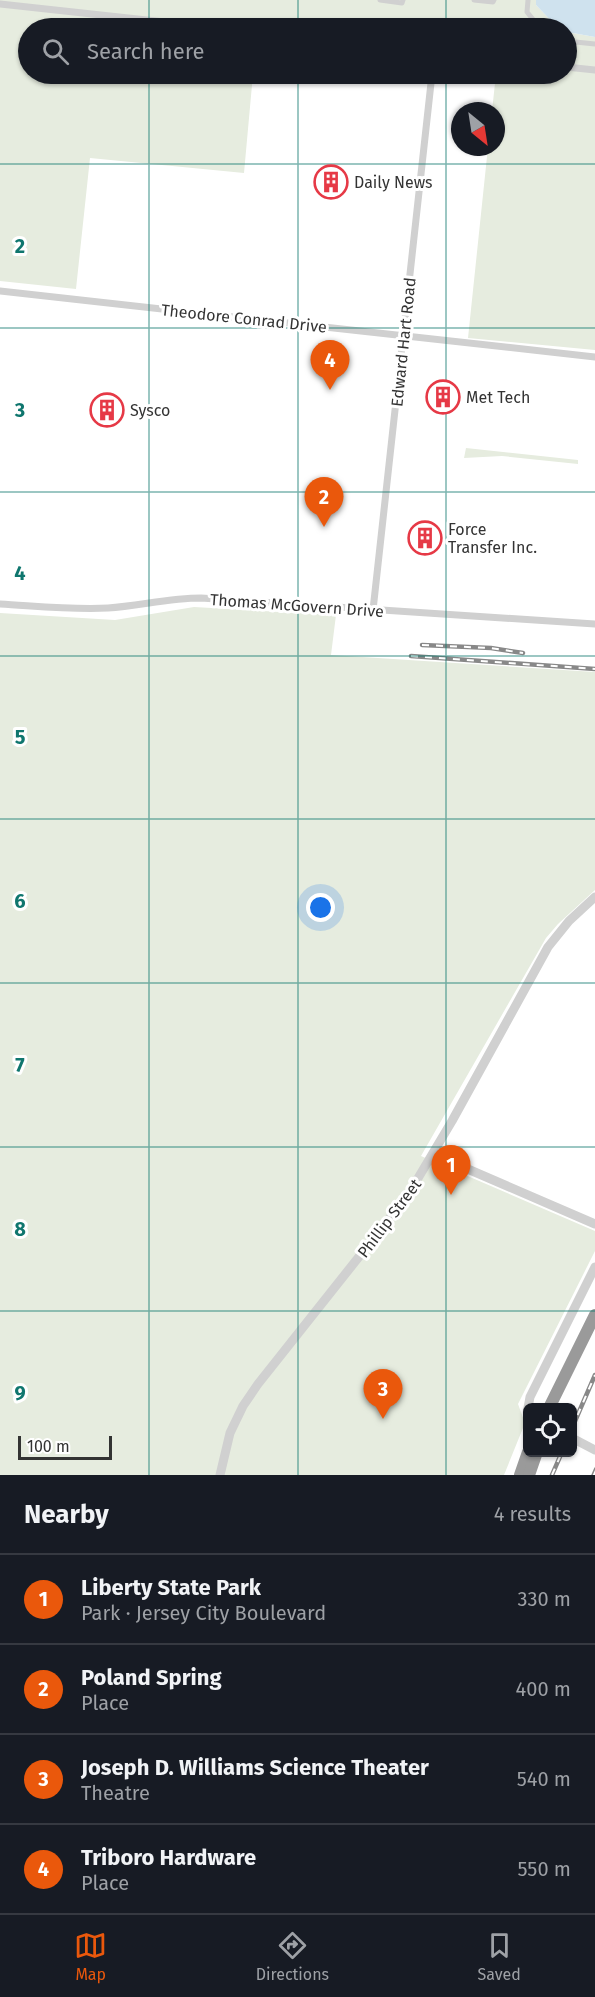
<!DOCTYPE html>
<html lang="en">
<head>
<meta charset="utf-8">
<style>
	body { margin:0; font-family:"Fira Sans",sans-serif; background:#242831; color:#f1f3f6 }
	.controls { position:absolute; right:18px; bottom:18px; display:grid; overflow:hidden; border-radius:9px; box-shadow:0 2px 4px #0004 }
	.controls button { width:54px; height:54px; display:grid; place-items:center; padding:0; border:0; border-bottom:2px solid #363941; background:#171b24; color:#f1f3f6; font:30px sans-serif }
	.compass { position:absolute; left:451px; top:102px; width:54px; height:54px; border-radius:50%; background:#171b24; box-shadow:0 2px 4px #0004; rotate:150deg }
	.scale { position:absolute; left:18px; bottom:15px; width:94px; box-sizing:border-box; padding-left:6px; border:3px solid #333; border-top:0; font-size:16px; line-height:21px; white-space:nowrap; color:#333; -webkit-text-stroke:4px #fff; paint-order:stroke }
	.you { position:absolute; left:321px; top:908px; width:21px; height:21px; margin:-15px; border:4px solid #fff; border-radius:50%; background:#1a73e8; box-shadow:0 0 0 9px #1a73e833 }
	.badge { display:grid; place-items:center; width:39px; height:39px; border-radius:50%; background:#ea580c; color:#fff; font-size:20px; font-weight:700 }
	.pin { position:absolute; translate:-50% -50px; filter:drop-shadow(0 2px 3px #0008) }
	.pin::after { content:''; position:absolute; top:32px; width:21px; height:18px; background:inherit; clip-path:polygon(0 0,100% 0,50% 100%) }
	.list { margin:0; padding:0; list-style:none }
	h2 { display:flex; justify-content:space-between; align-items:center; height:78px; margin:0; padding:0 24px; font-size:26px }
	h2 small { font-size:20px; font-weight:400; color:#9ea1a6 }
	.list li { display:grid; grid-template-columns:39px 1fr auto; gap:18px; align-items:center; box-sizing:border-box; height:90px; padding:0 24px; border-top:2px solid #363941 }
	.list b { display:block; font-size:22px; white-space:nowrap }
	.list p { margin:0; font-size:20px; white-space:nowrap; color:#9ea1a6 }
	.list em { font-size:20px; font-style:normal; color:#9ea1a6 }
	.icon { flex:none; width:33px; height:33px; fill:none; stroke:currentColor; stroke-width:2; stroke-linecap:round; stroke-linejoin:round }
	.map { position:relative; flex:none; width:595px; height:1475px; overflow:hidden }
	.search { position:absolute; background:#171b24; box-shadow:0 2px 4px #0004; left:18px; right:18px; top:18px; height:66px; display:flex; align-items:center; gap:15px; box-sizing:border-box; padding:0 21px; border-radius:33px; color:#9ea1a6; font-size:22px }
	.sheet { height:438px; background:#171b24 }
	nav { display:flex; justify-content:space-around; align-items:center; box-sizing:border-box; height:84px; border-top:2px solid #363941; background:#171b24; font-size:16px; color:#9ea1a6 }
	nav a { display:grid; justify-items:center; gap:3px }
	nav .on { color:#ea580c }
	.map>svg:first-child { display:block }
	.green { fill:#e6ecdf }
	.water { fill:#cfe2ee }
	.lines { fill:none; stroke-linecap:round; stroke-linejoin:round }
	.pedestrian { stroke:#d0d0d0; stroke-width:5 }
	.minor { stroke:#d0d0d0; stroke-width:7 }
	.tertiary { stroke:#d0d0d0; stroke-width:9 }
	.motorway { stroke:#9a9a9a; stroke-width:12 }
	.tram { stroke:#888; stroke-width:1.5 }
	.rail-casing { stroke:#888; stroke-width:4.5 }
	.rail { stroke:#fff; stroke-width:2; stroke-dasharray:7; stroke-linecap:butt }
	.grid { fill:none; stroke:#0f766e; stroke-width:1.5; stroke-opacity:0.55 }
	.labels { text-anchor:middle; stroke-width:6; stroke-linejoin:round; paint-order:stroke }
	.poi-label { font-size:16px; fill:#333; stroke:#fff; text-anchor:start }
	.street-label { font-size:16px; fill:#333; stroke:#fff }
	.grid-label { font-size:20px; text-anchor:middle; font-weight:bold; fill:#0f766e; stroke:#fff; stroke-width:6; stroke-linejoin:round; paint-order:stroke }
</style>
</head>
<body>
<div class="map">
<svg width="595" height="1475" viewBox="0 0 595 1475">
	<rect width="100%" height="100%" fill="#fff"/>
	<g class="green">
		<polygon points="0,0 536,0 536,5 558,28 28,28 28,74 253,74 244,173 90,158 76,289 0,281"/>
		<polygon points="567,32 595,37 595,350 468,338 488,147 496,147 496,111 492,111 496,74 566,74"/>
		<polygon points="466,448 578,460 578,464 502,456 464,458"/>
		<polygon points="194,607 336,615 331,655 595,672 595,890 558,924 546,938 421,1156 595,1231 595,1251 518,1404 525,1423 504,1475 0,1475 0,613 115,620"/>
	</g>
	<polygon class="water" points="536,0 595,0 595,37 567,32 566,28 558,28 536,5"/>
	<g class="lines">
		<g class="pedestrian">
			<polyline points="380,0 402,3 403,0"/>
			<polyline points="474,0 493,2 494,0"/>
			<polyline points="528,0 527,12 540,28"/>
			<polyline points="566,41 595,44"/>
		</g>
		<g class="minor">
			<polyline points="0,4 220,28"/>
			<polyline points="566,67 595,70"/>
			<polyline points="0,291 595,357"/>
			<path d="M0 604C36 606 72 610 108 608 139 606 169 598 201 598L595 624"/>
			<polyline points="373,610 432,74"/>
		</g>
		<g class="tertiary">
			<polyline points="433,1154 595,1224"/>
			<polyline points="528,1408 530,1397 595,1267"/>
			<polyline points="572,1438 595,1450"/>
			<polyline points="220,1475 230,1433 243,1406 258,1384 408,1195 452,1121 548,947 569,921 595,897"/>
		</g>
		<g class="motorway">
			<polyline points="549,1408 595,1315"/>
			<polyline points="520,1475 528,1452"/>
			<polyline points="529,1475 537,1452"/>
		</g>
		<polyline class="tram" points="592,1475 595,1468"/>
		<defs>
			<g id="rail">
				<polyline points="422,645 491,648 523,653"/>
				<polyline points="411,656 595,669"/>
				<polyline points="572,1428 595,1375"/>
				<polyline points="552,1475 562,1452"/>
			</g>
		</defs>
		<use href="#rail" class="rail-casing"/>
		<use href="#rail" class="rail"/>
	</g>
	<path class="grid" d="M149 0V28M298 0V28M446 0V28M149 74V1475M298 74V1475M446 74V1475M0 164H595M0 328H595M0 492H595M0 656H595M0 819H595M0 983H595M0 1147H595M0 1311H595"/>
	<defs>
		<symbol id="building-ring" viewBox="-11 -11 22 22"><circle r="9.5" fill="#fff" stroke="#e63946" stroke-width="1.5"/><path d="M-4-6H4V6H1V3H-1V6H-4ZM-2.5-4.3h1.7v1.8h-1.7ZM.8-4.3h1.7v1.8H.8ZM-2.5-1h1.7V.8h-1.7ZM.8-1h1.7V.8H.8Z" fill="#e63946"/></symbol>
	</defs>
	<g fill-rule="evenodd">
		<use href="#building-ring" x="312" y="163" width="38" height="38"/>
		<use href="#building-ring" x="424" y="378" width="38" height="38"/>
		<use href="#building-ring" x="88" y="391" width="38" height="38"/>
		<use href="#building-ring" x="406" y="519" width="38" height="38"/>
	</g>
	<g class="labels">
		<g class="poi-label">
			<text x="354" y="188">Daily News</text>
			<text x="466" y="403">Met Tech</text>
			<text x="130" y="416">Sysco</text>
			<text x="448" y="535">Force<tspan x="448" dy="18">Transfer Inc.</tspan></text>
		</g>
		<g class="street-label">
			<text transform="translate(244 318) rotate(6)" y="6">Theodore Conrad Drive</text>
			<text transform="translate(403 342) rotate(-84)" y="6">Edward Hart Road</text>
			<text transform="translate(297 605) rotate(4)" y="6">Thomas McGovern Drive</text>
			<text transform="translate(389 1218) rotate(-53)" y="6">Phillip Street</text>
		</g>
	</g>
	<g class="grid-label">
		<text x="20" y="253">2</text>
		<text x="20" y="417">3</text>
		<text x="20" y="580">4</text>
		<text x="20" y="744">5</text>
		<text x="20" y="908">6</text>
		<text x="20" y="1072">7</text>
		<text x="20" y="1236">8</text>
		<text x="20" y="1400">9</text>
	</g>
</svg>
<div class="controls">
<button><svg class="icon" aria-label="locate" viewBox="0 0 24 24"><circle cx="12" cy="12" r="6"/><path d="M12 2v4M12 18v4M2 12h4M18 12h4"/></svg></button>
</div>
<svg class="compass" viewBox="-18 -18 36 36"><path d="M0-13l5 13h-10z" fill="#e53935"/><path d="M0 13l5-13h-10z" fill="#9ea1a6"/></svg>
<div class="scale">100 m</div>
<div class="you"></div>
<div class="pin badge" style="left:451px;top:1195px">1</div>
<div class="pin badge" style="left:324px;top:527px">2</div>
<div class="pin badge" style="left:383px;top:1419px">3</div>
<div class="pin badge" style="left:330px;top:390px">4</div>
<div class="search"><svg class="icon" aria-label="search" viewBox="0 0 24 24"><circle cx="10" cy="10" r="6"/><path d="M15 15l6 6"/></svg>Search here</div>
</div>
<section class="sheet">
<h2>Nearby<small>4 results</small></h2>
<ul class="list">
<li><span class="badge">1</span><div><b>Liberty State Park</b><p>Park · Jersey City Boulevard</p></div><em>330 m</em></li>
<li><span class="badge">2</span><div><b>Poland Spring</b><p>Place</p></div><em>400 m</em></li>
<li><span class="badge">3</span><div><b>Joseph D. Williams Science Theater</b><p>Theatre</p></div><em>540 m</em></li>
<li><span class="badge">4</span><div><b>Triboro Hardware</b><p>Place</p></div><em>550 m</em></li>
</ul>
</section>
<nav>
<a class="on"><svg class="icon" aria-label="map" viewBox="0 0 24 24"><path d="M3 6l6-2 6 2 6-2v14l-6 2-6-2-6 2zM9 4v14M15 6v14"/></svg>Map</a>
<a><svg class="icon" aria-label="directions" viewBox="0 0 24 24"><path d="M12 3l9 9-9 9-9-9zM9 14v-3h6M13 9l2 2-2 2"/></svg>Directions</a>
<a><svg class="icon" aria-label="saved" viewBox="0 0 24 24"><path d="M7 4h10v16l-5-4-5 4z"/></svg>Saved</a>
</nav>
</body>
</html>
